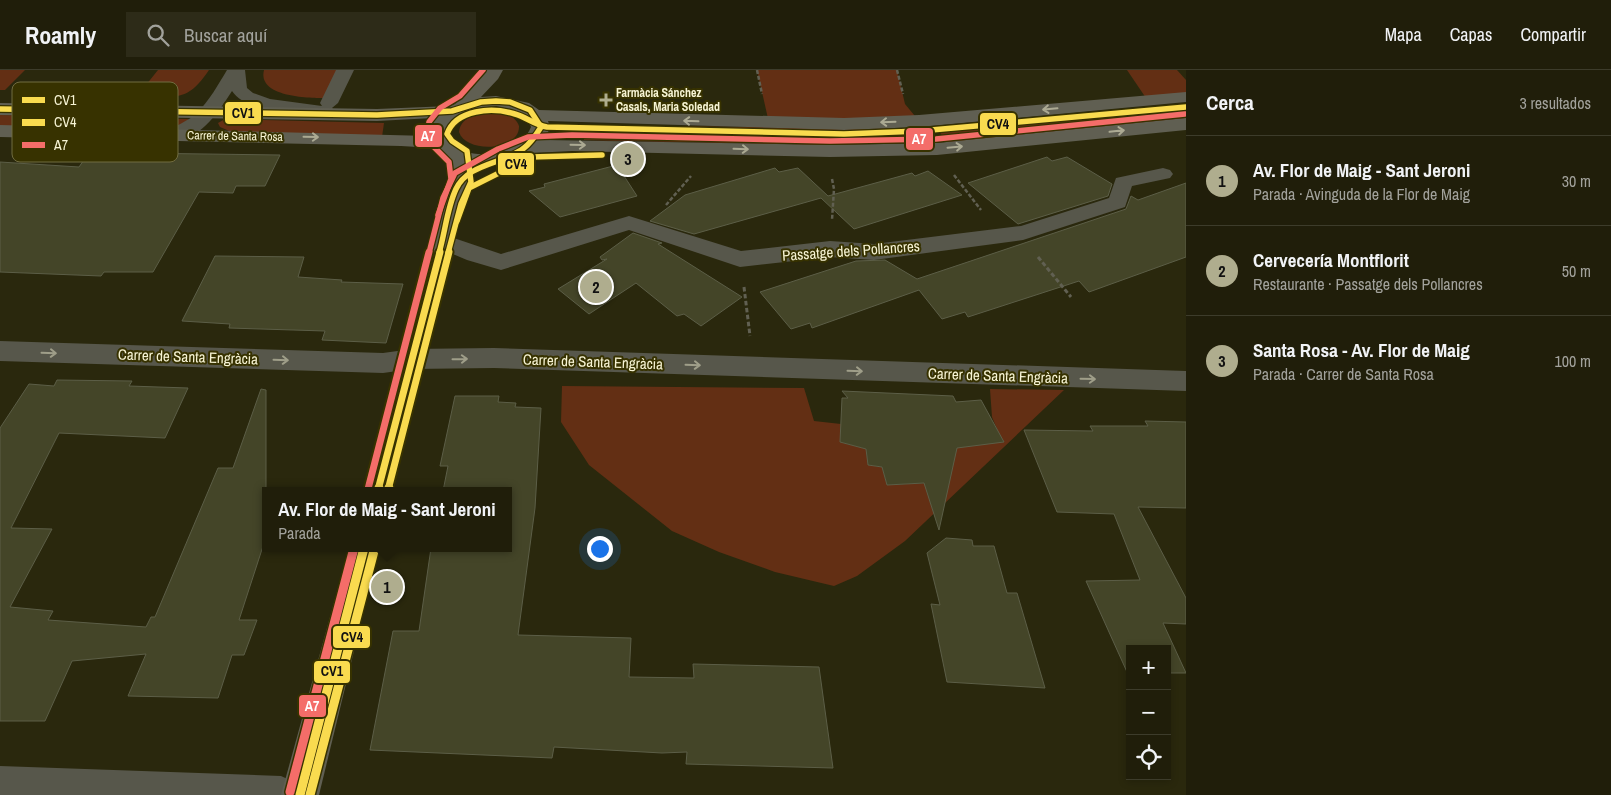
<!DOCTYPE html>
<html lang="es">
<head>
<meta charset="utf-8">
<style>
	body { margin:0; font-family:"Archivo Narrow",sans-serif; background:#2d2b18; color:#f1f3f6 }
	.controls { position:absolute; right:15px; bottom:15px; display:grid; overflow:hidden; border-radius:0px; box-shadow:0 2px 8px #0003 }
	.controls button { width:45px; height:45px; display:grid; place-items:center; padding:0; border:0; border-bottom:1px solid #3d3c2b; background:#201e0a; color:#f1f3f6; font:25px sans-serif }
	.you { position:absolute; left:599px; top:478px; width:18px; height:18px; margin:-12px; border:4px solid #fff; border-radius:50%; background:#1a73e8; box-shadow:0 0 0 8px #1a73e833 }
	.badge { display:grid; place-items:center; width:32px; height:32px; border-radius:50%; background:#afad8e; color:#111; font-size:16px; font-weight:700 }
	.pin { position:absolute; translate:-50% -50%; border:2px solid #fff; box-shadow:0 1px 5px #0006 }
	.popup { position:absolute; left:262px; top:417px; width:250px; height:65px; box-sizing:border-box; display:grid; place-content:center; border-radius:0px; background:#201e0a; filter:drop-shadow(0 1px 4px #0005); font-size:16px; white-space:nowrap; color:#a2a29c }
	.popup b { font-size:19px; color:#f1f3f6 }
	.popup::after { content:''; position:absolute; left:50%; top:100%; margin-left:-10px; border:10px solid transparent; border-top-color:#201e0a }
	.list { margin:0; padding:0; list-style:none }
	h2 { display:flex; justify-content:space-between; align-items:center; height:65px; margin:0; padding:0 20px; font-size:21px }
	h2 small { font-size:16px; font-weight:400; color:#a2a29c }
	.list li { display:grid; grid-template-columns:32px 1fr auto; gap:15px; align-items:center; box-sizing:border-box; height:90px; padding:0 20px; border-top:1px solid #3d3c2b }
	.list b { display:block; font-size:19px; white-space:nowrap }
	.list p { margin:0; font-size:16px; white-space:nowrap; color:#a2a29c }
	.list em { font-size:16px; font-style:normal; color:#a2a29c }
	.icon { flex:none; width:28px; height:28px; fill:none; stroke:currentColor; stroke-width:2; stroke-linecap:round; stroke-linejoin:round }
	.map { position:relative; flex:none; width:1186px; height:725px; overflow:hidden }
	header { display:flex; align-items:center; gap:30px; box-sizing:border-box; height:70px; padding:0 25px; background:#201e0a; border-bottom:1px solid #3d3c2b }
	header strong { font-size:24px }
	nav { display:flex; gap:28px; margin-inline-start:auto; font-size:18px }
	.search { width:350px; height:45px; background:#2d2b18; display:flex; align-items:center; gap:12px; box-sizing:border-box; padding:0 18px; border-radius:0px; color:#a2a29c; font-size:19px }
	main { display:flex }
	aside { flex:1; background:#201e0a }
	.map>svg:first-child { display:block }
	.green { fill:#632f14 }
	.building { fill:#444528; stroke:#5c5e47 }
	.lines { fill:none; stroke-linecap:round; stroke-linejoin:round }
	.path-far1 { stroke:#616052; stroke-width:2.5; stroke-dasharray:4 2; stroke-linecap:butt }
	.path { stroke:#616052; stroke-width:3; stroke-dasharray:4.5 2.5; stroke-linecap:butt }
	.street { fill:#57574b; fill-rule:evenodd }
	.secondary { fill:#605f52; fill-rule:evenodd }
	.bus-1-far2-casing { stroke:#373200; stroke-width:8 }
	.bus-1-far1-casing { stroke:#373200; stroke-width:11 }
	.bus-1-casing { stroke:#373200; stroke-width:12 }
	.bus-2-far2-casing { stroke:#373200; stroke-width:8 }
	.bus-2-far1-casing { stroke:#373200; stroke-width:11 }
	.bus-2-casing { stroke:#373200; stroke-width:12 }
	.bus-3-far2-casing { stroke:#373200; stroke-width:8 }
	.bus-3-far1-casing { stroke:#373200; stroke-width:11 }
	.bus-3-casing { stroke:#373200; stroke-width:12 }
	.bus-1-far2 { stroke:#f9db4f; stroke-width:5.5 }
	.bus-1-far1 { stroke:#f9db4f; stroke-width:7 }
	.bus-1 { stroke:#f9db4f; stroke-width:9 }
	.bus-2-far2 { stroke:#f9db4f; stroke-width:5.5 }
	.bus-2-far1 { stroke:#f9db4f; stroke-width:7 }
	.bus-2 { stroke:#f9db4f; stroke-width:9 }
	.bus-3-far2 { stroke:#f46d69; stroke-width:5.5 }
	.bus-3-far1 { stroke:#f46d69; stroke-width:7 }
	.bus-3 { stroke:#f46d69; stroke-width:9 }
	.oneway { stroke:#acaa93 }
	.oneway2 { stroke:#9f9e89 }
	.poi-dot { fill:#afad8e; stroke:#373200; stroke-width:2 }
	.labels { text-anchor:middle; stroke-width:4; stroke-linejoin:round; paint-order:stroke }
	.far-poi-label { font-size:12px; font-weight:bold; fill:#f7f4d4; stroke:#373200; text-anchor:start }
	.far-street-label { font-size:12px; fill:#f7f4d4; stroke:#373200 }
	.street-label { font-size:15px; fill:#f7f4d4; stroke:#373200 }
	.key { fill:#373200; stroke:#716c40; stroke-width:1 }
	.key-label { font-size:14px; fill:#f7f4d4 }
	.line-badge { stroke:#373200; stroke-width:2 }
	.badge-label { font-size:14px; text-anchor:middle; font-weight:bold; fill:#fff }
	.pale-badge-label { font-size:14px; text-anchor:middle; font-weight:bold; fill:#111 }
</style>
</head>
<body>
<header>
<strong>Roamly</strong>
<div class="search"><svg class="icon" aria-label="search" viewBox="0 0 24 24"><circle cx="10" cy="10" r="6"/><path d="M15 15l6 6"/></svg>Buscar aquí</div>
<nav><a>Mapa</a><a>Capas</a><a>Compartir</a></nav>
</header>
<main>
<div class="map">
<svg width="1186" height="725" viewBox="0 0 1186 725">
	<rect width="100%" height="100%" fill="#2a280d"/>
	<g class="green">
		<polygon points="0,0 25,0 5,20 0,20"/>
		<path d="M158 0H209C186 34 176 26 138 25Z"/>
		<path d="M264 0H338L324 28C308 28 257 27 264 0Z"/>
		<polygon points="757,0 897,0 905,34 919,51 769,53"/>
		<polygon points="1127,0 1177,0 1186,10 1186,27 1148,31"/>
		<polygon points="1186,34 1186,49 946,73 937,57"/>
		<path d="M488 42C500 42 514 43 519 56 520 81 466 84 459 62 460 48 476 44 488 42Z"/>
		<polygon points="0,45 188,49 192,54 158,62 0,58"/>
		<polygon points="225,49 384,53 382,67 234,63 220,57 218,53"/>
		<polygon points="583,55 911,59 919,73 825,75 584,70"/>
		<polygon points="562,316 804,318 814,351 841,354 840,372 866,379 868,395 882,397 887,415 949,412 948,379 977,375 997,359 992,347 990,319 1064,320 905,471 857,506 834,516 775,502 719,482 672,461 589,395 561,352"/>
	</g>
	<g class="building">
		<polygon points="131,83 280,85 265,116 236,116 233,123 199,122 153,202 104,202 101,206 0,202 0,92 79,97 88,84"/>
		<polygon points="1047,87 1052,91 1067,87 1112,114 1108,126 1018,154 968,113"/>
		<polygon points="617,95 637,126 560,147 529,121 545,117 544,114"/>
		<polygon points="775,98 779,102 798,98 828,126 912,103 915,106 928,101 962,125 854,159 821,128 694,164 650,151 685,125"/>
		<polygon points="1186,113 1186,187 1089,222 1079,211 968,247 965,242 942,249 919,220 812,258 810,253 791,259 760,222 856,191 885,190 917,209 1126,139 1131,126 1138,130"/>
		<polygon points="633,163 662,173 658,174 742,227 701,256 684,244 677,246 636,213 589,244 558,219 607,189 602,190 600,187"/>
		<polygon points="215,186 304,187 298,207 342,210 341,212 403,214 386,273 322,270 325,261 229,258 230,254 182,251"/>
		<polygon points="57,310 132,311 129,316 188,318 165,368 59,363 11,458 52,459 10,537 53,541 48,550 146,557 151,547 155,547 218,398 233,398 261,319 266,320 266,467 239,550 257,550 244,585 232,585 218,628 128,626 146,584 72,591 45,651 0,651 0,358 29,314 54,316"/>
		<polygon points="842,321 953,326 956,332 981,330 1004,372 957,378 939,460 924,413 887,415 882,397 868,395 866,379 840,372 842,328 848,328"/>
		<polygon points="455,326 499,326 498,332 516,333 515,337 541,338 535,438 518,565 631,568 629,607 694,608 693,594 819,597 833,698 686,694 687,682 662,683 554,677 552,688 370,680 393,561 419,561 431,478 508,478 508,421 443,421 448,396 440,396"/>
		<polygon points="1145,351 1186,352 1186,438 1138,437 1186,528 1186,554 1163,553 1186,603 1167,603 1167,579 1130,579 1130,602 1127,602 1086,511 1140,510 1114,444 1057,442 1024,360 1093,361 1090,356 1148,356"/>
		<polygon points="946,468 972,470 973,476 994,476 1007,523 1017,523 1045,618 947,612 931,534 940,535 927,483"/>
	</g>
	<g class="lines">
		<g class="path-far1">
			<polyline points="757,0 762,24"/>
			<polyline points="897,0 903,24"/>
			<polyline points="954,105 981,140"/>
			<polyline points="832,109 834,119 832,150"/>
			<polyline points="666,135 691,106"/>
		</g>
		<g class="path">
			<polyline points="1038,187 1071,227"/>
			<polyline points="744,217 750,266"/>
		</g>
		<g class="street">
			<path d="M227 0H245L247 18 253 23 270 29 322 36 320 33 336 0H354L338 33 332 38 336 42 334 46 327 48C302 45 247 44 232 21 219 41 198 75 170 68L167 64C174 55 189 51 197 43 209 31 218 15 227 0Z"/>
			<polygon points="1163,98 1170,100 1173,104 1170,108 1132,116 1125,137 1023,170 874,190 830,187 740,197 629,160 501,200 467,190 434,176 431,171 434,166 442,164 501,184 629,146 741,181 830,171 874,174 1021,156 1109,128 1116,108"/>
			<polygon points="0,271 383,283 412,279 494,278 1186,301 1186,321 494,298 412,299 383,303 0,291"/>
			<polygon points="0,696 281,706 294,712 300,725 0,725"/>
		</g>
		<g class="secondary">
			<path d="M485 0H503L498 9 481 27 496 26 529 33 539 40 844 48 919 45 1186 22V32L919 57 844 60 548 51 550 57 545 70 830 75 937 73 1186 48V60L937 85 830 87 572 81 532 83 514 91 486 96 469 94 471 111 463 131 393 421H363L441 131 451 111 449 89 434 78 401 76 0 67V55L429 66 427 60 433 48 377 51 0 45V33L377 39 450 36 455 34ZM496 36C511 40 526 41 531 57 520 85 472 93 450 73L446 60C453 41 478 38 496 36Z"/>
			<polygon points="349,478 379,478 319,725 281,725"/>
		</g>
		<defs>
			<path id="bus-1-far2" d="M0 39 377 45 452 41 481 32 496 31 510 32 530 40 541 57C536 65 532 72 524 78 504 94 468 93 456 119 447 138 445 163 439 183"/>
			<polyline id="bus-1-far1" points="378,420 440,182"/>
			<g id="bus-1">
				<polyline points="378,421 379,418"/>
				<polyline points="300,725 364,478"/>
			</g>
			<g id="bus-2-far2">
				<polyline points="457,151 469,118 531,87 602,85"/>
				<path d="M448 183 461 134 471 112 467 81 452 71 447 64C456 39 492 37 515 44 526 47 535 55 547 57L844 64 920 61 1186 37"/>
			</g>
			<polyline id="bus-2-far1" points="388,420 449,182"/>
			<g id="bus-2">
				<polyline points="388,421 389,418"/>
				<polyline points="310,725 374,481"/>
			</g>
			<g id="bus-3-far2">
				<polyline points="438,145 451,109 449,92 431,74 428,60 429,52 440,38 460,26 483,0"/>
				<polyline points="429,183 443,128 455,103 498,79 528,67 572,65 830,71 936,69 1185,44"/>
			</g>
			<polyline id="bus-3-far1" points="368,419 429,182"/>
			<polyline id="bus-3" points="290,722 354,478"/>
		</defs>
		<use href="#bus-1-far2" class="bus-1-far2-casing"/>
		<use href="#bus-1-far1" class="bus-1-far1-casing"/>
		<use href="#bus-1" class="bus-1-casing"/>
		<use href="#bus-2-far2" class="bus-2-far2-casing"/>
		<use href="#bus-2-far1" class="bus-2-far1-casing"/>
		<use href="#bus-2" class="bus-2-casing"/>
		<use href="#bus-3-far2" class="bus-3-far2-casing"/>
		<use href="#bus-3-far1" class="bus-3-far1-casing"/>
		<use href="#bus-3" class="bus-3-casing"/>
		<use href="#bus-1-far2" class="bus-1-far2"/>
		<use href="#bus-1-far1" class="bus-1-far1"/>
		<use href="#bus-1" class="bus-1"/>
		<use href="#bus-2-far2" class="bus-2-far2"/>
		<use href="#bus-2-far1" class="bus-2-far1"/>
		<use href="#bus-2" class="bus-2"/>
		<use href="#bus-3-far2" class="bus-3-far2"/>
		<use href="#bus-3-far1" class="bus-3-far1"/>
		<use href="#bus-3" class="bus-3"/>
	</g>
	<defs><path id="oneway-shaft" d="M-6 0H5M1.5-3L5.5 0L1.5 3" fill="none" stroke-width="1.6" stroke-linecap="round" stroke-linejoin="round" transform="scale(1.25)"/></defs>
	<g class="oneway">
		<use href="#oneway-shaft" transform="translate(1050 39) rotate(175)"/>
		<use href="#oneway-shaft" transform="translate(691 51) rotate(-178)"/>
		<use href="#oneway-shaft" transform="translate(888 52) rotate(178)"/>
		<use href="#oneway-shaft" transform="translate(1117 61) rotate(-6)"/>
		<use href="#oneway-shaft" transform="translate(311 67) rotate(1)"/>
		<use href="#oneway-shaft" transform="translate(578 75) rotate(1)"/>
		<use href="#oneway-shaft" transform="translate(955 77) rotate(-5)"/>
		<use href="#oneway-shaft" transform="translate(741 79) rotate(2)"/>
	</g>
	<g class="oneway2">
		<use href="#oneway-shaft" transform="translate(49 283) rotate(2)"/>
		<use href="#oneway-shaft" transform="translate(460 289) rotate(-1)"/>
		<use href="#oneway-shaft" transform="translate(281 290) rotate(2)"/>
		<use href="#oneway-shaft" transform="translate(693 295) rotate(2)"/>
		<use href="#oneway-shaft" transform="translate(855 301) rotate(2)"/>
		<use href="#oneway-shaft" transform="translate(1088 309) rotate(1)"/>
	</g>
	<path class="poi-dot" d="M603.5 22.5h5v5h5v5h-5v5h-5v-5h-5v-5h5z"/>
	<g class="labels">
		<g class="far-poi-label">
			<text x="616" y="27">Farmàcia Sánchez<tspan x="616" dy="14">Casals, Maria Soledad</tspan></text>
		</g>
		<g class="far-street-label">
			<text transform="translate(235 66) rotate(1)" y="4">Carrer de Santa Rosa</text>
		</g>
		<g class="street-label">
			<text transform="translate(851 181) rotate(-4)" y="5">Passatge dels Pollancres</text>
			<text transform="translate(188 287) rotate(2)" y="5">Carrer de Santa Engràcia</text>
			<text transform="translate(593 292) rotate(2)" y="5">Carrer de Santa Engràcia</text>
			<text transform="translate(998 306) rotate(2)" y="5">Carrer de Santa Engràcia</text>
		</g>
	</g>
	<rect x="12" y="12" width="166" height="80" rx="8" class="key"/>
	<rect x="22" y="27" width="23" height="6" fill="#f9db4f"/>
	<rect x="22" y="49" width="23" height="7" fill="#f9db4f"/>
	<rect x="22" y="72" width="23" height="6" fill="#f46d69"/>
	<g class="key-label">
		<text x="54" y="35">CV1</text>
		<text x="54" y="57">CV4</text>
		<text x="54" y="80">A7</text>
	</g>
	<g class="line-badge">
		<rect x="224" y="31" width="38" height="24" rx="5" fill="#f9db4f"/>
		<rect x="979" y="42" width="38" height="24" rx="5" fill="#f9db4f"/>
		<rect x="414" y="54" width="29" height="24" rx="5" fill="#f46d69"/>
		<rect x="905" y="57" width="29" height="24" rx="5" fill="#f46d69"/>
		<rect x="497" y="82" width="38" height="24" rx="5" fill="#f9db4f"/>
		<rect x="332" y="555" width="39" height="24" rx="5" fill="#f9db4f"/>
		<rect x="313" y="590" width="38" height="24" rx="5" fill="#f9db4f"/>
		<rect x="298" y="624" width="29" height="24" rx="5" fill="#f46d69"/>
	</g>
	<g class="badge-label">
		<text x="428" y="71">A7</text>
		<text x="919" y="74">A7</text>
		<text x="312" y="641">A7</text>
	</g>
	<g class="pale-badge-label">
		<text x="243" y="48">CV1</text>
		<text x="998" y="59">CV4</text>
		<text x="516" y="99">CV4</text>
		<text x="352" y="572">CV4</text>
		<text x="332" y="606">CV1</text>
	</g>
</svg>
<div class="controls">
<button>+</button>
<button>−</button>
<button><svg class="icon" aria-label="locate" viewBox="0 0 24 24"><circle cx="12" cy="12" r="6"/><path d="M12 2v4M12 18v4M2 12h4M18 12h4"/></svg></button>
</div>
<div class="you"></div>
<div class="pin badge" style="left:387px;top:517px">1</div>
<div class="popup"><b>Av. Flor de Maig - Sant Jeroni</b>Parada</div>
<div class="pin badge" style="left:596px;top:217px">2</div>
<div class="pin badge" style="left:628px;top:89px">3</div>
</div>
<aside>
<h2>Cerca<small>3 resultados</small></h2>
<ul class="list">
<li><span class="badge">1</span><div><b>Av. Flor de Maig - Sant Jeroni</b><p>Parada · Avinguda de la Flor de Maig</p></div><em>30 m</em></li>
<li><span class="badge">2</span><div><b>Cervecería Montflorit</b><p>Restaurante · Passatge dels Pollancres</p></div><em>50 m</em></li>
<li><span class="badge">3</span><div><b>Santa Rosa - Av. Flor de Maig</b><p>Parada · Carrer de Santa Rosa</p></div><em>100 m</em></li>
</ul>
</aside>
</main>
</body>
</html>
